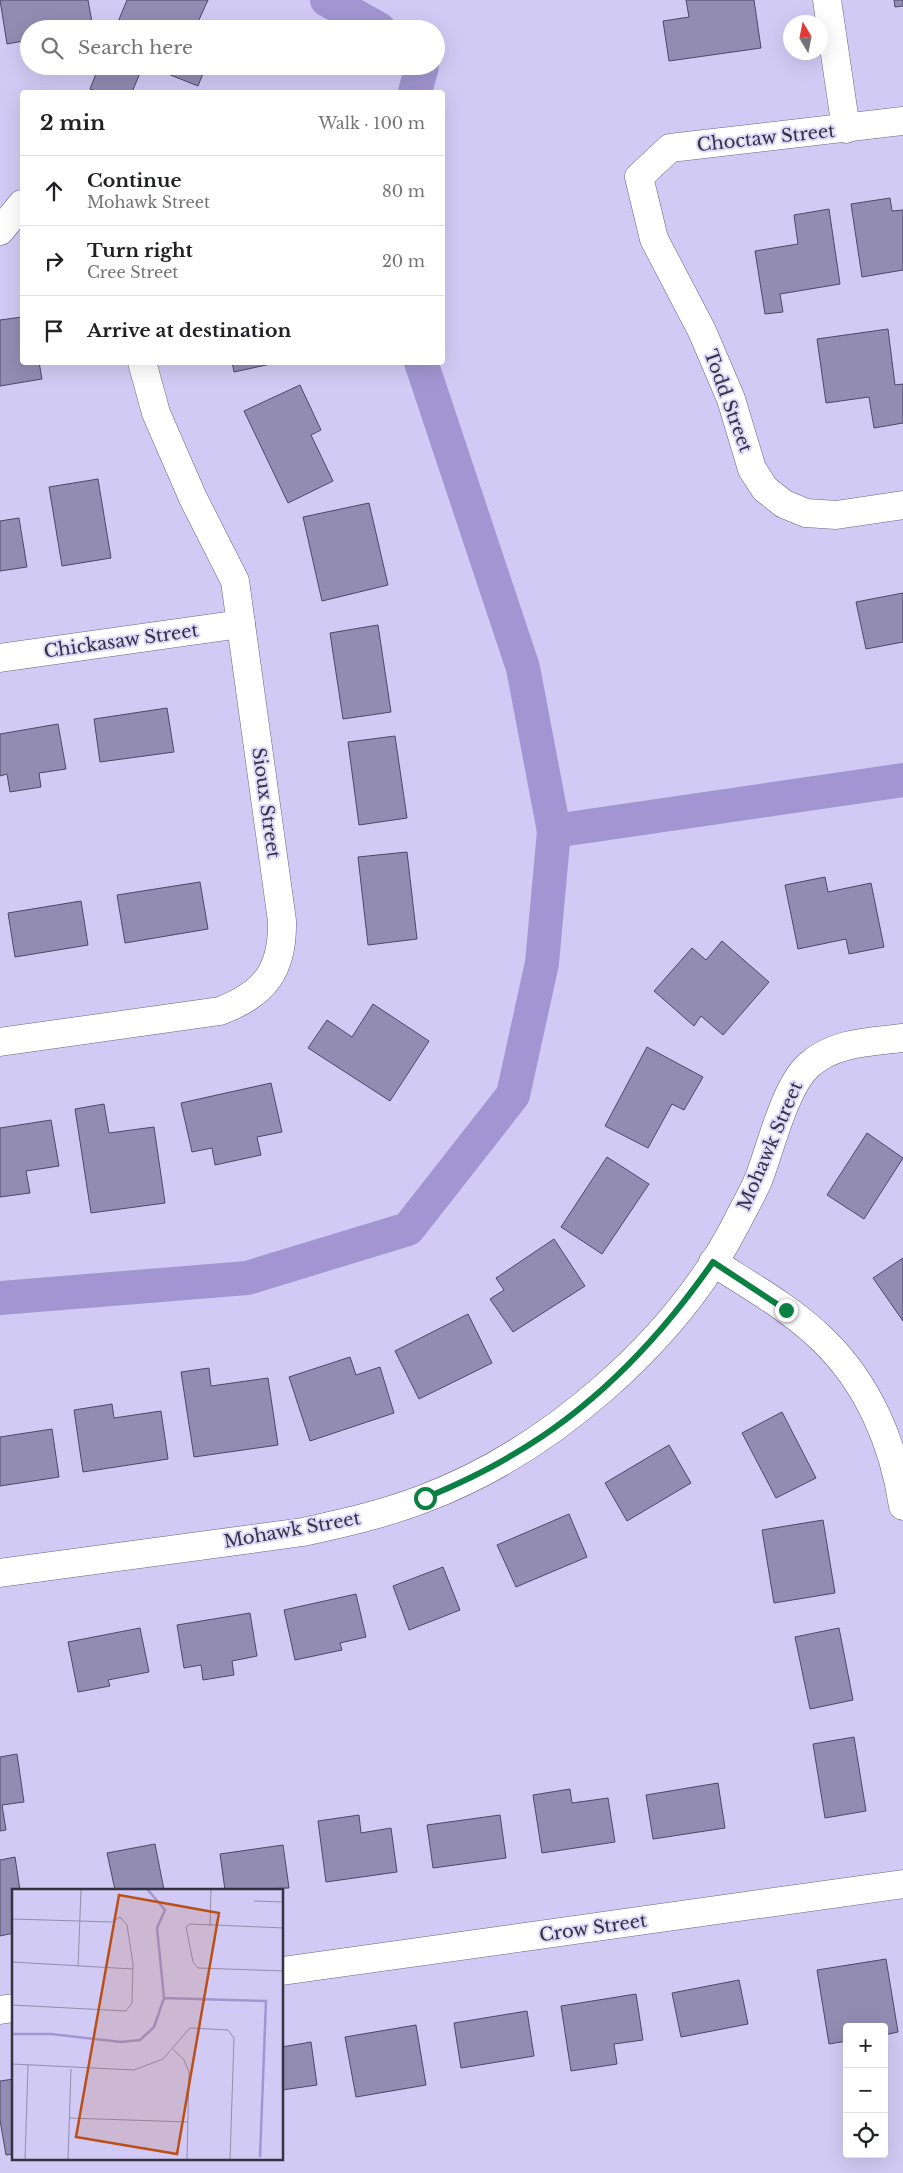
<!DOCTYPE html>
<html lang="en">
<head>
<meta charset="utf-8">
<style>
	body { margin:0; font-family:"Libre Baskerville",serif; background:#f6f6f6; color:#202124 }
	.controls { position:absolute; right:15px; bottom:15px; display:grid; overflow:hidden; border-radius:5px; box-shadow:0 5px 20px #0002 }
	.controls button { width:45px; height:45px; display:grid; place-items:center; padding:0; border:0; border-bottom:1px solid #e0e0e0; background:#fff; color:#202124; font:25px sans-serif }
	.compass { position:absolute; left:783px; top:15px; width:45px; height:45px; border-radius:50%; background:#fff; box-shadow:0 5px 20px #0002; rotate:350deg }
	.stop { position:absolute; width:15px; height:15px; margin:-11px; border:4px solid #0b8043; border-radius:50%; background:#fff }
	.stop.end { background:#0b8043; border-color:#fff; box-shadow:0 1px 5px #0008 }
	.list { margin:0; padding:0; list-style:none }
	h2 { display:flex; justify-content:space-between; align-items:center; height:65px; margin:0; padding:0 20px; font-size:21px }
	h2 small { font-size:16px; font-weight:400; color:#757577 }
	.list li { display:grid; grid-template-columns:32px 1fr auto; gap:15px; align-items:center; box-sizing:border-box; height:70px; padding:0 20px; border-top:1px solid #e0e0e0 }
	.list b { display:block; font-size:19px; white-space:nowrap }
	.list p { margin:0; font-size:16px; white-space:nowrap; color:#757577 }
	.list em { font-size:16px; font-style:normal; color:#757577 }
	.icon { flex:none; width:28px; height:28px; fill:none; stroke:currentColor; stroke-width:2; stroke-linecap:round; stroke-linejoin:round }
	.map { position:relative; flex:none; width:903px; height:2173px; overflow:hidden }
	.search { position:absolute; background:#fff; box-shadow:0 5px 20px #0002; left:20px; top:20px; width:425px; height:55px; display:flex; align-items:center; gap:12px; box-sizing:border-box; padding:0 18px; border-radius:28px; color:#757577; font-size:19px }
	.panel { position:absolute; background:#fff; box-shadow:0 5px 20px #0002; left:20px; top:90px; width:425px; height:275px; border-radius:5px }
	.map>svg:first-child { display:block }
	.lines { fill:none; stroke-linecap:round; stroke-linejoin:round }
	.canal { stroke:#a196d2; stroke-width:34 }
	.building { fill:#928cb3; stroke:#4e476b }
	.minor-casing { stroke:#6b6489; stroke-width:29 }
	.minor { stroke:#fff; stroke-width:28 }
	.route { stroke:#0b8043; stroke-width:6 }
	.labels { text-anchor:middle; stroke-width:4; stroke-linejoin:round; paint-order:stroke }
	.street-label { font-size:18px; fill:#353242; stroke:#ded8fa }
	.inset-river { fill:none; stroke:#a196d2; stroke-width:2.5 }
	.inset-road { fill:none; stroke:#938dad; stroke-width:1 }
	.view { fill:#bb4f1a; fill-opacity:0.15; stroke:#bb4f1a; stroke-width:2.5 }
	.inset-edge { fill:none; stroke:#353242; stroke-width:2.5 }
</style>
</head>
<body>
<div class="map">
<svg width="903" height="2173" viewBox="0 0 903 2173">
	<rect width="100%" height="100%" fill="#d1caf4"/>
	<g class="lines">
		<g class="canal">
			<polyline points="327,0 379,29"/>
			<polyline points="415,92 422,66"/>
			<polyline points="421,362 523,668 554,831 903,780"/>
			<polyline points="0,1298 247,1278 408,1229 513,1095 542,963 554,831"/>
		</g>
	</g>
	<g class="building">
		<polygon points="0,0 88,0 93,28 29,29 29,40 7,44"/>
		<polygon points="127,0 208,0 198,22 215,29 115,29"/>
		<polygon points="686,0 754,0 761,48 669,61 663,21 689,17"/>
		<polygon points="894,0 903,0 903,6 895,7"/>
		<polygon points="99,66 143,66 132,92 99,92 90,89"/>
		<polygon points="148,66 206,66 198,86"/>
		<polygon points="890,198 892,211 903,210 903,270 862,277 851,204"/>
		<polygon points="829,209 840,284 780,294 783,312 765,314 755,251 798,244 794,215"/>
		<polygon points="22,317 22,362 39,362 42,379 0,386 0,320"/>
		<polygon points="888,329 895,385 903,384 903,423 874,428 869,397 826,403 817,339"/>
		<polygon points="232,362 280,362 234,372"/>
		<polygon points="300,385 321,430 311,435 333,481 288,503 244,411"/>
		<polygon points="98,479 111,558 62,566 49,487"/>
		<polygon points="369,503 388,585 322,601 303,517"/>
		<polygon points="19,518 27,567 0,571 0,521"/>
		<polygon points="903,593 903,642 866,649 856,602"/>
		<polygon points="378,625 391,712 343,719 330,633"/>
		<polygon points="167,708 174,752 100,762 94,719"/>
		<polygon points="58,724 66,769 39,773 41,787 10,792 7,774 0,776 0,734"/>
		<polygon points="395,736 407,818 359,825 348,742"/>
		<polygon points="407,852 417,939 368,945 358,857"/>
		<polygon points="825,877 828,892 871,883 884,947 849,954 846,939 798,949 785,885"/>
		<polygon points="200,882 208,929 125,943 117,895"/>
		<polygon points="81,901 88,945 15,957 8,913"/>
		<polygon points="722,941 769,982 723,1035 701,1016 694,1026 654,991 692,948 706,960"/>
		<polygon points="373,1004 429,1041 390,1101 308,1048 327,1020 352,1037"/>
		<polygon points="647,1047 703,1077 684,1110 672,1104 648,1148 605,1126"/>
		<polygon points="271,1083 282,1132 257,1137 261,1155 215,1165 212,1148 192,1152 181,1103"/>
		<polygon points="104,1104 109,1133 154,1127 165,1203 91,1213 75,1109"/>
		<polygon points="51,1120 59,1166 26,1171 30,1193 0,1197 0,1128"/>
		<polygon points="867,1133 903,1158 864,1219 827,1195"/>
		<polygon points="607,1157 649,1184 602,1254 561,1227"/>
		<polygon points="554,1239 585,1286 513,1332 490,1299 504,1290 496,1278"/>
		<polygon points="903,1258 903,1321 873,1278"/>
		<polygon points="468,1314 492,1363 419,1399 395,1351"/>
		<polygon points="350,1357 356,1375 380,1367 394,1413 310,1441 289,1377"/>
		<polygon points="209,1368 211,1386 268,1378 278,1445 194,1457 181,1372"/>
		<polygon points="112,1404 114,1418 161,1411 168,1459 83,1472 74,1410"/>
		<polygon points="782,1412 816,1478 776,1498 742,1433"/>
		<polygon points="52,1429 59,1477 0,1486 0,1437"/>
		<polygon points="669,1445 691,1483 627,1521 605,1483"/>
		<polygon points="569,1514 587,1557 516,1587 497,1545"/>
		<polygon points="823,1520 835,1593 774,1603 762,1530"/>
		<polygon points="443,1567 460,1610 409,1630 393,1586"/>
		<polygon points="356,1594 366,1637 340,1643 342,1650 295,1660 284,1610"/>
		<polygon points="250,1613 257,1656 232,1661 234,1675 203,1680 201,1665 184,1668 177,1625"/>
		<polygon points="140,1628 149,1672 108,1680 110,1686 78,1692 68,1642"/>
		<polygon points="839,1628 853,1700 810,1709 795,1637"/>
		<polygon points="854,1737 866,1811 825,1818 813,1744"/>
		<polygon points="17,1754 24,1802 2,1805 6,1830 0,1831 0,1757"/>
		<polygon points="718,1783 725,1828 653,1839 646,1795"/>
		<polygon points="570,1789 572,1803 608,1798 615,1842 542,1853 533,1795"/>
		<polygon points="359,1815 361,1833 391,1828 397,1872 326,1882 318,1821"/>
		<polygon points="500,1815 506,1858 433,1868 427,1825"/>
		<polygon points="155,1844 164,1890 115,1890 107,1853"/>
		<polygon points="283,1845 289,1888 225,1890 220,1854"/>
		<polygon points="15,1857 20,1890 14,1890 14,1933 0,1936 0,1860"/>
		<polygon points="886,1959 898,2032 884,2035 884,2027 847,2027 847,2041 829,2044 817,1970"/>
		<polygon points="739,1980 748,2024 681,2037 672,1993"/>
		<polygon points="636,1994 643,2040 614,2044 617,2064 571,2071 561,2006"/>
		<polygon points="527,2011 534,2056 461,2068 454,2023"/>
		<polygon points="416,2025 426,2085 356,2097 345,2037"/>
		<polygon points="311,2042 317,2085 282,2090 282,2047"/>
		<polygon points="14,2079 14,2154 6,2155 0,2120 0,2081"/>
	</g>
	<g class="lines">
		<defs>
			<g id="minor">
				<polyline points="827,0 846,129"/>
				<polyline points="903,121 670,148 639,177 654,239 702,331 731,399 752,469 765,489 784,504 806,513 836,515 903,505"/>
				<polyline points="0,231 22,204"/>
				<polyline points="0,658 241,624"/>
				<path d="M0 1042 220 1011C265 994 283 970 282 921L235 581 193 498 156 413 142 362"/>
				<path d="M713 1262C750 1286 790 1308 822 1339 868 1383 894 1444 903 1506"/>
				<path d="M0 1573 303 1532C344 1523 384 1514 423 1499 548 1452 676 1342 737 1222 744 1208 753 1193 759 1178 771 1147 785 1086 809 1065 834 1042 871 1042 903 1038"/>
				<polyline points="282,1971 903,1884"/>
				<polyline points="0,2010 14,2008"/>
			</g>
		</defs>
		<use href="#minor" class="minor-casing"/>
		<use href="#minor" class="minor"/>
	</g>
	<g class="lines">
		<path class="route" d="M425 1498C456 1485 486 1471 514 1454 595 1407 660 1338 713 1262L786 1310"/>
	</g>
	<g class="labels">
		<g class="street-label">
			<text transform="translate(766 138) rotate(-6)" y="6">Choctaw Street</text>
			<text transform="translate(728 401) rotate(70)" y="6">Todd Street</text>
			<text transform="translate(121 641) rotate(-8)" y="6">Chickasaw Street</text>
			<text transform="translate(266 803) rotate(82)" y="6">Sioux Street</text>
			<text transform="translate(770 1146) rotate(-67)" y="6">Mohawk Street</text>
			<text transform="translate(292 1530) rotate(-10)" y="6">Mohawk Street</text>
			<text transform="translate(593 1928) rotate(-8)" y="6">Crow Street</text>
		</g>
	</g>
	<g transform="translate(12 1889)">
		<rect width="271" height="271" fill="#d1caf4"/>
		<path class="inset-river" d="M136 1 153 21 145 39 152 109 254 112 248 268M0 145H39L109 153 128 151 142 138 152 109"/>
		<path class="inset-road" d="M242 12 272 13M0 30 100 33 108 28 115 36 121 75 120 114 114 122 0 116M198 37 199 1M272 39 178 35 174 38 181 73 186 79 272 82M0 73 121 80M66 78 69 1M161 160 172 171 177 183 175 271M0 175 122 181 151 170 178 139 216 141 222 149 218 271M57 229 176 233M13 271 16 176M56 271 59 180"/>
		<path class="view" d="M107 6 207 24 165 265 64 248Z"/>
		<rect width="271" height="271" class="inset-edge"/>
	</g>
</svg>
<div class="controls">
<button>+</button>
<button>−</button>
<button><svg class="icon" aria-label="locate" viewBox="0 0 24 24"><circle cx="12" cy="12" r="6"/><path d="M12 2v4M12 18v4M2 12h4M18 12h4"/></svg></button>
</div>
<svg class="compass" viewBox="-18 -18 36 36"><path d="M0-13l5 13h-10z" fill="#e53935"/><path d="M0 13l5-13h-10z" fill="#757577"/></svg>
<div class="stop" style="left:425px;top:1498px"></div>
<div class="stop end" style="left:786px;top:1310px"></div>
<div class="search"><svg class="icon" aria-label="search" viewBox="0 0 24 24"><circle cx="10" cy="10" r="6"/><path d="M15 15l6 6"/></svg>Search here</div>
<section class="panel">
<h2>2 min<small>Walk · 100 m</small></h2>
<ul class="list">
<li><svg class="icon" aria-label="ahead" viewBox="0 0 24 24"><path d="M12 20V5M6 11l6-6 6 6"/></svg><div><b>Continue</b><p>Mohawk Street</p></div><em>80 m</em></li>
<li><svg class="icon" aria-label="right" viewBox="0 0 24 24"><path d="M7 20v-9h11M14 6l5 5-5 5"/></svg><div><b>Turn right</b><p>Cree Street</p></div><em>20 m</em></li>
<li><svg class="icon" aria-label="arrive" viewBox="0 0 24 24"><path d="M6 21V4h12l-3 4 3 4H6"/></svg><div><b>Arrive at destination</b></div></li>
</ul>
</section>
</div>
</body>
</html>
